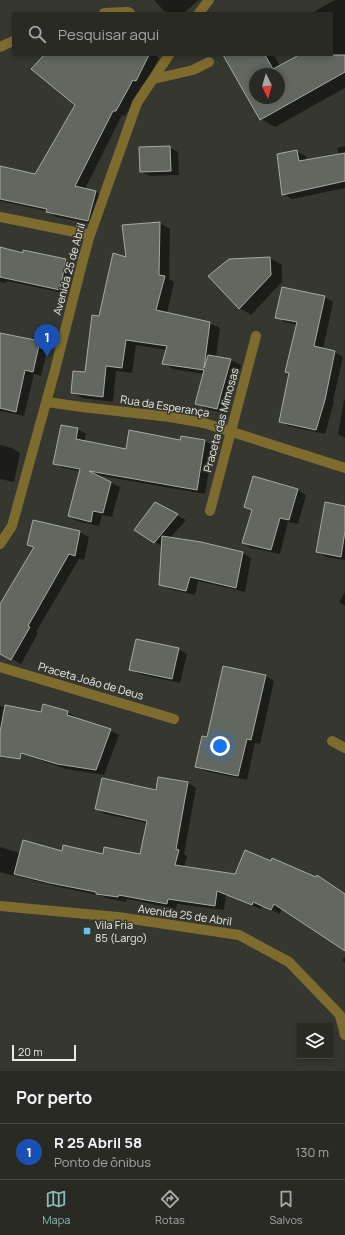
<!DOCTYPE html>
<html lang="pt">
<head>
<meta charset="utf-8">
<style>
	body { margin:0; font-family:Manrope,sans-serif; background:#343630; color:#f1f3f6 }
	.controls { position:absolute; right:12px; bottom:12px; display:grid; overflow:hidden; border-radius:0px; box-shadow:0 2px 6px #0003 }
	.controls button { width:36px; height:36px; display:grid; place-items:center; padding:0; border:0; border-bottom:1px solid #444641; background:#282a23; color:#f1f3f6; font:20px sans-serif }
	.compass { position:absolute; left:249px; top:68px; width:36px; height:36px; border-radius:50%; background:#282a23; box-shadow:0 2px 6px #0003; rotate:175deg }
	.scale { position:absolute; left:12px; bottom:10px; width:64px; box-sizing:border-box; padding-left:4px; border:2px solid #ecede7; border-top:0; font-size:11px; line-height:14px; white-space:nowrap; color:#ecede7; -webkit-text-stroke:3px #36382f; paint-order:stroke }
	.you { position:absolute; left:220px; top:746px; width:14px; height:14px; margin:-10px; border:3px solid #fff; border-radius:50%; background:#1a73e8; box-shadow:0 0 0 6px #1a73e833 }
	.badge { display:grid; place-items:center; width:26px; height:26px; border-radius:50%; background:#8bbbb9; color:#fff; font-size:13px; font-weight:700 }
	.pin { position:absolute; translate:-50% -33px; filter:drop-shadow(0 1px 2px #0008) }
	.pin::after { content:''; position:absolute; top:21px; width:14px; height:12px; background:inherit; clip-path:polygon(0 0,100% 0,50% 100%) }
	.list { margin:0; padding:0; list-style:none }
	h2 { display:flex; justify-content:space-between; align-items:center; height:52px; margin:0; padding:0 16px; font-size:17px }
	h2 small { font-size:13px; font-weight:400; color:#a5a7a6 }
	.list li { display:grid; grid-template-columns:26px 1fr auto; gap:12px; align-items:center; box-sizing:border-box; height:56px; padding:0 16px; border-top:1px solid #444641 }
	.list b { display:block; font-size:15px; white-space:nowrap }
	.list p { margin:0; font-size:13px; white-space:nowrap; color:#a5a7a6 }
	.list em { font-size:13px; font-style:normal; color:#a5a7a6 }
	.icon { flex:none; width:22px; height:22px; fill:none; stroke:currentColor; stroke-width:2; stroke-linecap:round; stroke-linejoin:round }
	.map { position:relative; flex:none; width:345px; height:1071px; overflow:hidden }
	.search { position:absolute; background:#282a23; box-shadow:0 2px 6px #0003; left:12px; right:12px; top:12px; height:44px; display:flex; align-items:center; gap:10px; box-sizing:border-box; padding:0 14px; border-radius:0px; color:#a5a7a6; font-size:15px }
	.sheet { height:108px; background:#282a23 }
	nav { display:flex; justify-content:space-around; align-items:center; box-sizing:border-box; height:56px; border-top:1px solid #444641; background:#282a23; font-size:11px; color:#a5a7a6 }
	nav a { display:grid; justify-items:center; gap:2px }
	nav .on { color:#8bbbb9 }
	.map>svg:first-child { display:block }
	.shadow { fill:#0007; fill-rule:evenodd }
	.building { fill:#626860; stroke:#a4aba2; fill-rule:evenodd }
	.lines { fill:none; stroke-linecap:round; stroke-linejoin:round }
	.minor { stroke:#7e6b2e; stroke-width:10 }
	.poi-dot { fill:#65c5ee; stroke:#36382f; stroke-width:1.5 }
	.labels { text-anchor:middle; stroke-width:3; stroke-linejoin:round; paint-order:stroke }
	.street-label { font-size:11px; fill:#ecede7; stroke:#36382f }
	.poi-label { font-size:11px; fill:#ecede7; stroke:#36382f; text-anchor:start }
</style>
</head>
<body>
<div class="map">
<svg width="345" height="1071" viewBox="0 0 345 1071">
	<rect width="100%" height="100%" fill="#36382f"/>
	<g class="shadow">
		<polygon points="154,0 199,0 184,13 166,13"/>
		<path d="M335 0H345V88L275 127 261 119 229 55H274L280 66 301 55H332V13H316L315 11ZM255 74H279V98H255Z"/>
		<polygon points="45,55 155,55 159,58 145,85 143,84 125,116 122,115 85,189 96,192 105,197 97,225 56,217 47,211 0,201 0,167 36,175 76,105"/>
		<polygon points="345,146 345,188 292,199 283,194 296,151 306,156 307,161 339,155 337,148"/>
		<polygon points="169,147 178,152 179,175 150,176 141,172"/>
		<polygon points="160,223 170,229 169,279 174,282 167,313 210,323 220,328 216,357 231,360 241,365 227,414 206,409 196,403 204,374 173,369 163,363 167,350 136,345 132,373 116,371 113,402 82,398 72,392 86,374 99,317 127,258 123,226"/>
		<polygon points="0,248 23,254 24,251 66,260 75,265 68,294 7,281 6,283 0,282"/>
		<polygon points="270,258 282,265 282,282 251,315 240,308 230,260"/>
		<polygon points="283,288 325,297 333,302 323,349 335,352 343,357 333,401 334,402 325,434 288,426 280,421 290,374 286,372 297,325 285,322 277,317"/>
		<polygon points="0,334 40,342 48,347 41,376 34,374 24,416 0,411"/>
		<polygon points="344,400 345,400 345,438 338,434"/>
		<polygon points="78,429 86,434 84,442 127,450 181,441 205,441 213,446 205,494 96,475 120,487 112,517 102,515 99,526 77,521 69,516 80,471 63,468 55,463"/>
		<polygon points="0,445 12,448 20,453 14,482 0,479"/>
		<polygon points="254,477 298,490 306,495 298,524 288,522 280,554 251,548 243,543 252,511 245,507"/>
		<polygon points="155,504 186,520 170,538 243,553 251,558 245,592 198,581 195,595 169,589 160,584 163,547 136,530"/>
		<polygon points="345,507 345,560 326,557 318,552"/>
		<polygon points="34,521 80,532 89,537 84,560 79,559 36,632 38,633 21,664 0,653 0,606 34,548 29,545"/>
		<polygon points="345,592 345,606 339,602"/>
		<polygon points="178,649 187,654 180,683 139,674 130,669"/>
		<polygon points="224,667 266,676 274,681 260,744 255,743 247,780 205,771 196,766 208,738"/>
		<polygon points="0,706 41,713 67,712 76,717 75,718 110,730 119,735 104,775 66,769 42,761 33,756 37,745 0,730"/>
		<polygon points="188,783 196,788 184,854 187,856 184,867 236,875 271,862 316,878 318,876 345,894 345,950 282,908 280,914 262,906 261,909 226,895 224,910 177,904 176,909 127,899 126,902 106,898 102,896 59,887 0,872 0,847 20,853 63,852 104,855 141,855 147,823 105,814 96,809"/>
		<polygon points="345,957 345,963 342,960"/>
	</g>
	<g class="building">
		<polygon points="44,55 149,55 136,81 133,80 116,111 113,111 75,186 96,191 88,221 46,212 47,209 0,199 0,166 35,174 75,105 31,69"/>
		<path d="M223 55H265L273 69 299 55H345V72L260 120ZM255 74H279V98H255Z"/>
		<polygon points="170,146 171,171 140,172 139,147"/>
		<polygon points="297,150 299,161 345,153 345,181 282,195 277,154"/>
		<polygon points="160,222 159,275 165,276 156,310 210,322 204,368 208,355 231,359 217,409 195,404 204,370 162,364 167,346 126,340 122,368 106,366 103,397 71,393 73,371 85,372 92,315 99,316 113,253 126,257 122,225"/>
		<polygon points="0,247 23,253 23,250 66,259 60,290 0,277"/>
		<polygon points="270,257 271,275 239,309 208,276 229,259"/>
		<polygon points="282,287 325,296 314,346 335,351 325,400 316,430 279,422 289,373 285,372 297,322 275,318"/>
		<polygon points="0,333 40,341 33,372 25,370 16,412 0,408"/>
		<polygon points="61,425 78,428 76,439 126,449 129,430 180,440 181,436 205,440 197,490 89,471 111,482 103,513 93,511 91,522 68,516 80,469 53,464"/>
		<polygon points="253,476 298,489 289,520 280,518 271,550 242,543 252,510 244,507"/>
		<polygon points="155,502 178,514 154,543 134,530"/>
		<polygon points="325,502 345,506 345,531 341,557 316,552"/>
		<polygon points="33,520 80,531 75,556 69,554 28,626 30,627 11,660 0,654 0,604 34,547 27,545"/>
		<polygon points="162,536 201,542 243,552 236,588 190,577 186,591 159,585"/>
		<polygon points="136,639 179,648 172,679 129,670"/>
		<polygon points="223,666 266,675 251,740 247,739 238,776 195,767 202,736 207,737"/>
		<polygon points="43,704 68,711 67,715 111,729 96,770 57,764 21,753 20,759 0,756 0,732 5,705 41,712"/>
		<polygon points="158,777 188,782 176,849 179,850 175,865 235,874 245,850 271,861 272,858 316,877 317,875 345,894 345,951 274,904 271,910 253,902 252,905 217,891 215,906 168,899 167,904 119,895 118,897 96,894 96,892 50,883 14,874 23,840 62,851 63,845 103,854 104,847 140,854 147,821 95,809 102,778 156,790"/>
	</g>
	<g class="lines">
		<g class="minor">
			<polyline points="104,13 128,12 130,13"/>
			<polyline points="199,13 209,0"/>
			<polyline points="0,47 13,41"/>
			<polyline points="154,79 193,70 209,62"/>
			<polyline points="0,217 90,235"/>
			<polyline points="47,402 82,407 170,417 204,423 345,468"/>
			<polyline points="210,511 256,336"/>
			<polyline points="0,544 12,526 55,370 84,256 90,235 137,103 169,55"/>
			<polyline points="0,667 174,719"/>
			<polyline points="332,741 345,748"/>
			<polyline points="0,906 118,917 239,935 289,962 339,1014 345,1022"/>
			<polyline points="340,1016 345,1035"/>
		</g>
	</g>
	<rect class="poi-dot" x="83" y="927" width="8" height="8" rx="2"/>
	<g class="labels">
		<g class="street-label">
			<text transform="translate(69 269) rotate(-75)" y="4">Avenida 25 de Abril</text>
			<text transform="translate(165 406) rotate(9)" y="4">Rua da Esperança</text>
			<text transform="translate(221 420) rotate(-75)" y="4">Praceta das Mimosas</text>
			<text transform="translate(91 681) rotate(16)" y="4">Praceta João de Deus</text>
			<text transform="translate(185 915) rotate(8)" y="4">Avenida 25 de Abril</text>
		</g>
		<g class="poi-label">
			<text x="95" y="929">Vila Fria<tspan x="95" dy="13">85 (Largo)</tspan></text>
		</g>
	</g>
</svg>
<div class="controls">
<button><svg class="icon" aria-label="layers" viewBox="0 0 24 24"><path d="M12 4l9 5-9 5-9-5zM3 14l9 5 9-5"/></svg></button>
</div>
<svg class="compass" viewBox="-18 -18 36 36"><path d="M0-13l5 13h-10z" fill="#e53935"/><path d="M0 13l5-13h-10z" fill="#a5a7a6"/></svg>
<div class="scale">20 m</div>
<div class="you"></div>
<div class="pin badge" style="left:47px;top:357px;background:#1a4fb4">1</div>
<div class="search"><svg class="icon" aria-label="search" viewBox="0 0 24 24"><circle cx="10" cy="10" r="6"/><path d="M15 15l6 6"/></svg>Pesquisar aqui</div>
</div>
<section class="sheet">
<h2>Por perto<small></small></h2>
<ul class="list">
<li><span class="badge" style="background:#1a4fb4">1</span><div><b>R 25 Abril 58</b><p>Ponto de ônibus</p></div><em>130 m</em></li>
</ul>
</section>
<nav>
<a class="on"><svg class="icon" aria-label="map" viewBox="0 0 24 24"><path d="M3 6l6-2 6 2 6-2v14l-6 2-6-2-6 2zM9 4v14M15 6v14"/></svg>Mapa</a>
<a><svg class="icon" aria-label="directions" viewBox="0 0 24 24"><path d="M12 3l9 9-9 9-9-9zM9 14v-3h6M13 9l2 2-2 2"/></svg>Rotas</a>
<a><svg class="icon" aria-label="saved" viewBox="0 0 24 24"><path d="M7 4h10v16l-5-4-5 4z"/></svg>Salvos</a>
</nav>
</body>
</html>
